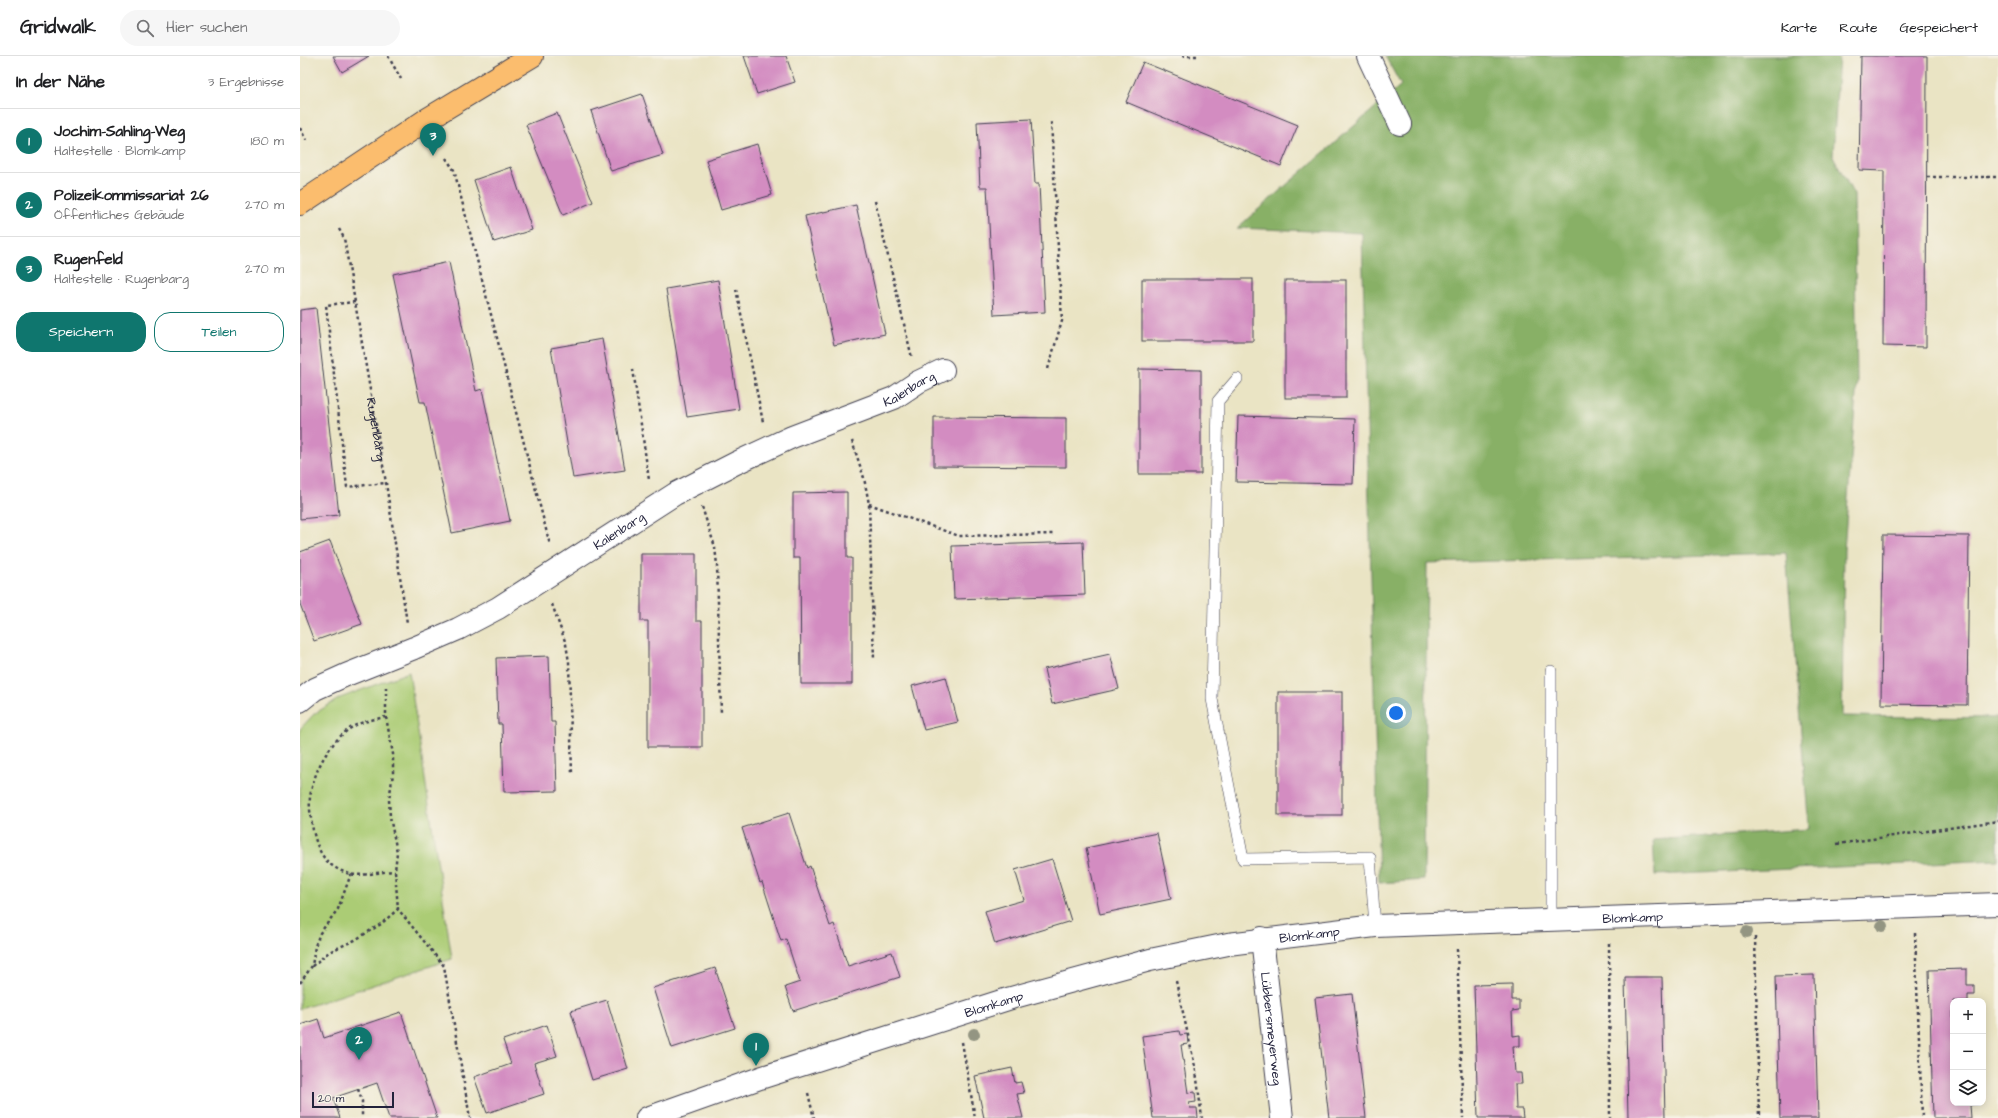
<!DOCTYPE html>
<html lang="de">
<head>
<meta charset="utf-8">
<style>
	body { margin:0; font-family:"Architects Daughter",sans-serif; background:#f6f6f6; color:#202124 }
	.controls { position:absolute; right:12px; bottom:12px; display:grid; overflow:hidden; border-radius:8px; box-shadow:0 2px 10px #0003 }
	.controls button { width:36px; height:36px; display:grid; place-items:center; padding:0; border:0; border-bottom:1px solid #e0e0e0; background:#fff; color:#202124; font:20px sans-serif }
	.scale { position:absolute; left:12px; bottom:10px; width:82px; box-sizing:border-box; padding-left:4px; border:2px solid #22223b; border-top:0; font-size:11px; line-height:14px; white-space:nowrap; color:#22223b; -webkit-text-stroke:3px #f7f3e8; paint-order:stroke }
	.you { position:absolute; left:1096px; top:657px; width:14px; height:14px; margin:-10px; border:3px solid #fff; border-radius:50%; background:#1a73e8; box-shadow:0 0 0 6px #1a73e833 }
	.badge { display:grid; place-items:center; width:26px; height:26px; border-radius:50%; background:#0f766e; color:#fff; font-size:13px; font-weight:700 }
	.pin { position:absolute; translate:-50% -33px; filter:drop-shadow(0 1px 2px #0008) }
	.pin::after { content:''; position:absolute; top:21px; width:14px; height:12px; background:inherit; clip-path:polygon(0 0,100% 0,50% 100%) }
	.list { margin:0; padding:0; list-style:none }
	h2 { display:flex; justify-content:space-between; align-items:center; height:52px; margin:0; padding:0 16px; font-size:17px }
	h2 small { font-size:13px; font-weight:400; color:#757577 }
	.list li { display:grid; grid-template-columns:26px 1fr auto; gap:12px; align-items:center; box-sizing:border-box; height:64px; padding:0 16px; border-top:1px solid #e0e0e0 }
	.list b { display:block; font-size:15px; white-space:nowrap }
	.list p { margin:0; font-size:13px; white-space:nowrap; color:#757577 }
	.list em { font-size:13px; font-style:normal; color:#757577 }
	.actions { display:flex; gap:8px; padding:12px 16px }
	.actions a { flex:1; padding:9px 0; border:1px solid #0f766e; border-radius:16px; text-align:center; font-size:14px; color:#0f766e }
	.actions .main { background:#0f766e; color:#fff }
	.icon { flex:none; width:22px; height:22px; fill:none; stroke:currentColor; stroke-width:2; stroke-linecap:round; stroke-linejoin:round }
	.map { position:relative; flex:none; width:1698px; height:1062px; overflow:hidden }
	header { display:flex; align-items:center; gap:24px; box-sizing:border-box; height:56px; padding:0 20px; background:#fff; border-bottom:1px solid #e0e0e0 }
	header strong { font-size:19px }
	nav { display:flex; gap:22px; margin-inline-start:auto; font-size:14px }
	.search { width:280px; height:36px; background:#f6f6f6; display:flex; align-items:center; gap:10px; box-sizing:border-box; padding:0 14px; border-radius:22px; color:#757577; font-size:15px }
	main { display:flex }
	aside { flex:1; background:#fff }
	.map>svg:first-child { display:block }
	.green { fill:#abcc74; stroke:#667758 }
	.forest { fill:#88b066; stroke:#556950 }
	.building { fill:#d38cc1 }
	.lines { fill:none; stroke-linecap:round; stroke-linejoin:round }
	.lane-casing { stroke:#403f50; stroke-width:12 }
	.street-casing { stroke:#403f50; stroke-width:24 }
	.primary-casing { stroke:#403f50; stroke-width:24 }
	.path { stroke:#403f50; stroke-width:2.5; stroke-dasharray:3 3; stroke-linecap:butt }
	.lane { stroke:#fff; stroke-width:11 }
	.street { stroke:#fff; stroke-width:22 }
	.primary { stroke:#fbbd6e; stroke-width:22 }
	.tree { fill:#939582 }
	.labels { text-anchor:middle; stroke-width:4; stroke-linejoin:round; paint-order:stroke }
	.street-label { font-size:13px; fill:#22223b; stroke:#f7f3e8 }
</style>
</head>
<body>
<header>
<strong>Gridwalk</strong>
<div class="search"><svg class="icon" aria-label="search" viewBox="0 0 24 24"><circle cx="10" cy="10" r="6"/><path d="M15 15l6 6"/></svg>Hier suchen</div>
<nav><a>Karte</a><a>Route</a><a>Gespeichert</a></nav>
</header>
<main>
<aside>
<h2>In der Nähe<small>3 Ergebnisse</small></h2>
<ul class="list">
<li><span class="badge">1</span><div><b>Jochim-Sahling-Weg</b><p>Haltestelle · Blomkamp</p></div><em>180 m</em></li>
<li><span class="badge">2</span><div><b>Polizeikommissariat 26</b><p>Öffentliches Gebäude</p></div><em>270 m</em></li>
<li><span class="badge">3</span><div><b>Rugenfeld</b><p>Haltestelle · Rugenbarg</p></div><em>270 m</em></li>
</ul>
<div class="actions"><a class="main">Speichern</a><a>Teilen</a></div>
</aside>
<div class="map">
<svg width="1698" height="1062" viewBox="0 0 1698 1062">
	<rect width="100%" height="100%" fill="#f7f3e8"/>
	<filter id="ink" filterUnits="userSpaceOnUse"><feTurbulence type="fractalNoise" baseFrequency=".025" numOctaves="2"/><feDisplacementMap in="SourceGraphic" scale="8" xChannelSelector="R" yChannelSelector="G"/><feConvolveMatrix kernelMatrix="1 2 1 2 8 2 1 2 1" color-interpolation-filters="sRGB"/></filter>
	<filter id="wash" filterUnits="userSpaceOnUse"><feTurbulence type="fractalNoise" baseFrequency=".012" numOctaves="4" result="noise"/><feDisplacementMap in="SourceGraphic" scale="16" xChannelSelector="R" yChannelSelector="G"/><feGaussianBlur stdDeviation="0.9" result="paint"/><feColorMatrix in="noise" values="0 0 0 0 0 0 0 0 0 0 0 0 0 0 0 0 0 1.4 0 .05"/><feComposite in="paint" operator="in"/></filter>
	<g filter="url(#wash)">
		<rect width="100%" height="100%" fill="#eae4c4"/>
		<polygon class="green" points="109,616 152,903 0,953 0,673 14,658 40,642"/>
		<polygon class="forest" points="1085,0 1539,0 1533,100 1554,139 1557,325 1544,494 1542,660 1698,662 1698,804 1355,819 1353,784 1509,773 1486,497 1127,507 1124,824 1079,827 1062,177 937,172 1101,29"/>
		<g id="blocks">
			<g class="building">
				<polygon points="33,0 69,0 42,16"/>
				<polygon points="444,0 486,0 495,26 457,38"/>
				<polygon points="1561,0 1627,0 1626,291 1583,290 1584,115 1559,114"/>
				<polygon points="843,6 998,69 981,110 826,46"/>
				<polygon points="342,38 363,99 311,115 291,55"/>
				<polygon points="257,57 293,146 263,159 226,69"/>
				<polygon points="731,63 735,128 739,128 745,256 694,259 687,131 680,131 677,66"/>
				<polygon points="457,88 472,139 421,154 406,104"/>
				<polygon points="211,111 232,174 194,186 174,124"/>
				<polygon points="556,149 585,278 534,289 505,160"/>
				<polygon points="149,206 176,335 182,333 210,465 152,477 125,346 120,346 93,218"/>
				<rect x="842" y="223" width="111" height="62"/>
				<polygon points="418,224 439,353 387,361 366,233"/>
				<rect x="985" y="224" width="61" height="118"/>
				<polygon points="16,252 39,459 0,463 0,254"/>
				<polygon points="302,283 325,414 273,422 251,292"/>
				<polygon points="839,313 901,314 901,418 839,418"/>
				<polygon points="938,360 1055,363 1053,428 936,426"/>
				<polygon points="634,361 766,362 766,411 634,410"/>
				<polygon points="547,436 547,502 552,502 552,628 501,628 500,502 493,502 493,437"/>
				<polygon points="1583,479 1669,480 1667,649 1581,648"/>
				<polygon points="30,485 62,568 14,585 0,548 0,496"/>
				<polygon points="783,486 785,539 654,543 652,490"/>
				<polygon points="341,498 396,498 396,565 402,565 402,691 348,691 348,565 341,565"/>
				<polygon points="810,598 819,633 752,648 744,613"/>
				<polygon points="249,600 251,666 255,666 257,735 204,736 202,668 198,668 196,602"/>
				<polygon points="646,621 658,666 624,674 612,630"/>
				<rect x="978" y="636" width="64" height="123"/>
				<polygon points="489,757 507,812 510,810 530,870 534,868 548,910 592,896 600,921 493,955 485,931 500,926 486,883 481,885 462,826 460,827 442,772"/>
				<polygon points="857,777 871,843 800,858 786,792"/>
				<polygon points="752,803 771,865 695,888 685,855 724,844 715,814"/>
				<polygon points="415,912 435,972 372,992 353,932"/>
				<polygon points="1667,913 1667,929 1674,929 1674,939 1668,939 1668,945 1653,945 1653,1047 1680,1048 1670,1049 1671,1062 1633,1062 1629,914"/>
				<polygon points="1514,919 1518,1062 1480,1062 1476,920"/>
				<polygon points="1325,921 1362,921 1365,1062 1328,1062"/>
				<polygon points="1212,928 1212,944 1219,944 1219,954 1212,955 1213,980 1220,979 1220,990 1213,990 1215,1017 1221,1017 1222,1028 1215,1028 1216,1053 1222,1053 1223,1062 1178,1062 1174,929"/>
				<polygon points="1052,938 1066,1062 1029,1062 1015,942"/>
				<polygon points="307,944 328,1013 292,1024 271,955"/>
				<polygon points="101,956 137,1062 89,1062 77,1027 33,1042 40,1062 0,1062 0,969 18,963 24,982"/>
				<polygon points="247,969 257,1000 234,1007 244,1038 187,1057 174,1021 211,1008 203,984"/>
				<polygon points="879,975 880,979 887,978 888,988 881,989 888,1037 895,1036 896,1046 889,1047 890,1052 897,1052 898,1062 853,1062 842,980"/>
				<polygon points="712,1012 715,1027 721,1026 724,1037 717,1038 723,1062 684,1062 675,1020"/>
			</g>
		</g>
	</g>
	<g filter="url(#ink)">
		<use href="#blocks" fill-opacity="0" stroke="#403f50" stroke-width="1"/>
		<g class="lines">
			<defs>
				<g id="lane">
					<polyline points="937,323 918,345 912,643 943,803 1070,801 1075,870"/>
					<polyline points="1251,615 1251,862"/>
				</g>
				<g id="street">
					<polyline points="1068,0 1100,68"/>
					<path id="s2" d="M0 645 15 633 46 619 114 592 158 573 198 552 375 438 436 407 492 381 594 342 618 326 643 314"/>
					<path id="s3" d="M962 882 982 1062"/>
					<path id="s4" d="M347 1062 460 1022 711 942 850 904 928 888 1075 870 1698 848"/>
				</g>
				<polyline id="primary" points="0,148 126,64 232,0"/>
			</defs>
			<use href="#lane" class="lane-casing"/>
			<use href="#street" class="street-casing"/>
			<use href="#primary" class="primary-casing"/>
			<g class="path">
				<polyline points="88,0 101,23"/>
				<polyline points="882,0 899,0"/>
				<polyline points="0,72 6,84"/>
				<polyline points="146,102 154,114 250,489"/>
				<polyline points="1627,121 1698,121"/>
				<polyline points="575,145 612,302"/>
				<path id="s1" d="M39 173 44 182 86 427 107 567"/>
				<polyline points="436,233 463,366"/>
				<polyline points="55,246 26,249 47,431 86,427"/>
				<polyline points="333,313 349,424"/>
				<polyline points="748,313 762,265 751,65"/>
				<polyline points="552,385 564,422 569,448 574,604"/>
				<polyline points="569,448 659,480 754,478"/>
				<polyline points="402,451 415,491 417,509 421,658"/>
				<polyline points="252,548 266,588 269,606 272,719"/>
				<polyline points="86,631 86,661 93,698 93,718 89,744 90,761 97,796 95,815 98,853 144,910 170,1062"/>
				<path d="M86 661C76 663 63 665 54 670 30 684 14 714 10 741 9 751 11 764 13 774 18 797 26 811 50 818 60 821 84 815 95 815"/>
				<polyline points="1537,788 1698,765"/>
				<polyline points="1615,877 1622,1062"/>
				<polyline points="1455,881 1459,1062"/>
				<polyline points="1309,887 1310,1062"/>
				<polyline points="1157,893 1163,1062"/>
				<polyline points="12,910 29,896 55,884 81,868 98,853"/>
				<polyline points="876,925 896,1015 902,1062"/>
				<polyline points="0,927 12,910 15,890 20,877 38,853 51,818"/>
				<polyline points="662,986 675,1062"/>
				<polyline points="58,1033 62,1045 62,1062"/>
				<polyline points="508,1037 514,1062"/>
			</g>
			<use href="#lane" class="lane"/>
			<use href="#street" class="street"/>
			<use href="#primary" class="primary"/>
		</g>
		<g class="tree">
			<circle cx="1582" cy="870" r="6"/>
			<circle cx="1447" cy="876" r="6"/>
			<circle cx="674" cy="978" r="6"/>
		</g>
	</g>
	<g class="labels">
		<g class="street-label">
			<text dy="5" stroke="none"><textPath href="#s2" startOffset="687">Kalenbarg</textPath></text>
			<text dy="5" stroke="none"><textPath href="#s1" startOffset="204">Rugenbarg</textPath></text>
			<text dy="5" stroke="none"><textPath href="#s2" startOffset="363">Kalenbarg</textPath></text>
			<text dy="5" stroke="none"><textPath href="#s4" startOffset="1013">Blomkamp</textPath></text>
			<text dy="5" stroke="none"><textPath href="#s4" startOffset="689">Blomkamp</textPath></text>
			<text dy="5" stroke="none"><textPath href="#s4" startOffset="365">Blomkamp</textPath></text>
			<text dy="5" stroke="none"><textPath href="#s3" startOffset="91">Lübbersmeyerweg</textPath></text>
		</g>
	</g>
</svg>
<div class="controls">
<button>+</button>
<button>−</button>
<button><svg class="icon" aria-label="layers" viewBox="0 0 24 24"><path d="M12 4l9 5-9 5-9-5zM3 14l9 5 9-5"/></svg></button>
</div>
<div class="scale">20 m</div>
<div class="you"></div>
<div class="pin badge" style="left:456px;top:1010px">1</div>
<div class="pin badge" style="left:59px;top:1004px">2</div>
<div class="pin badge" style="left:133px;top:100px">3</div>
</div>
</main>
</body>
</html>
